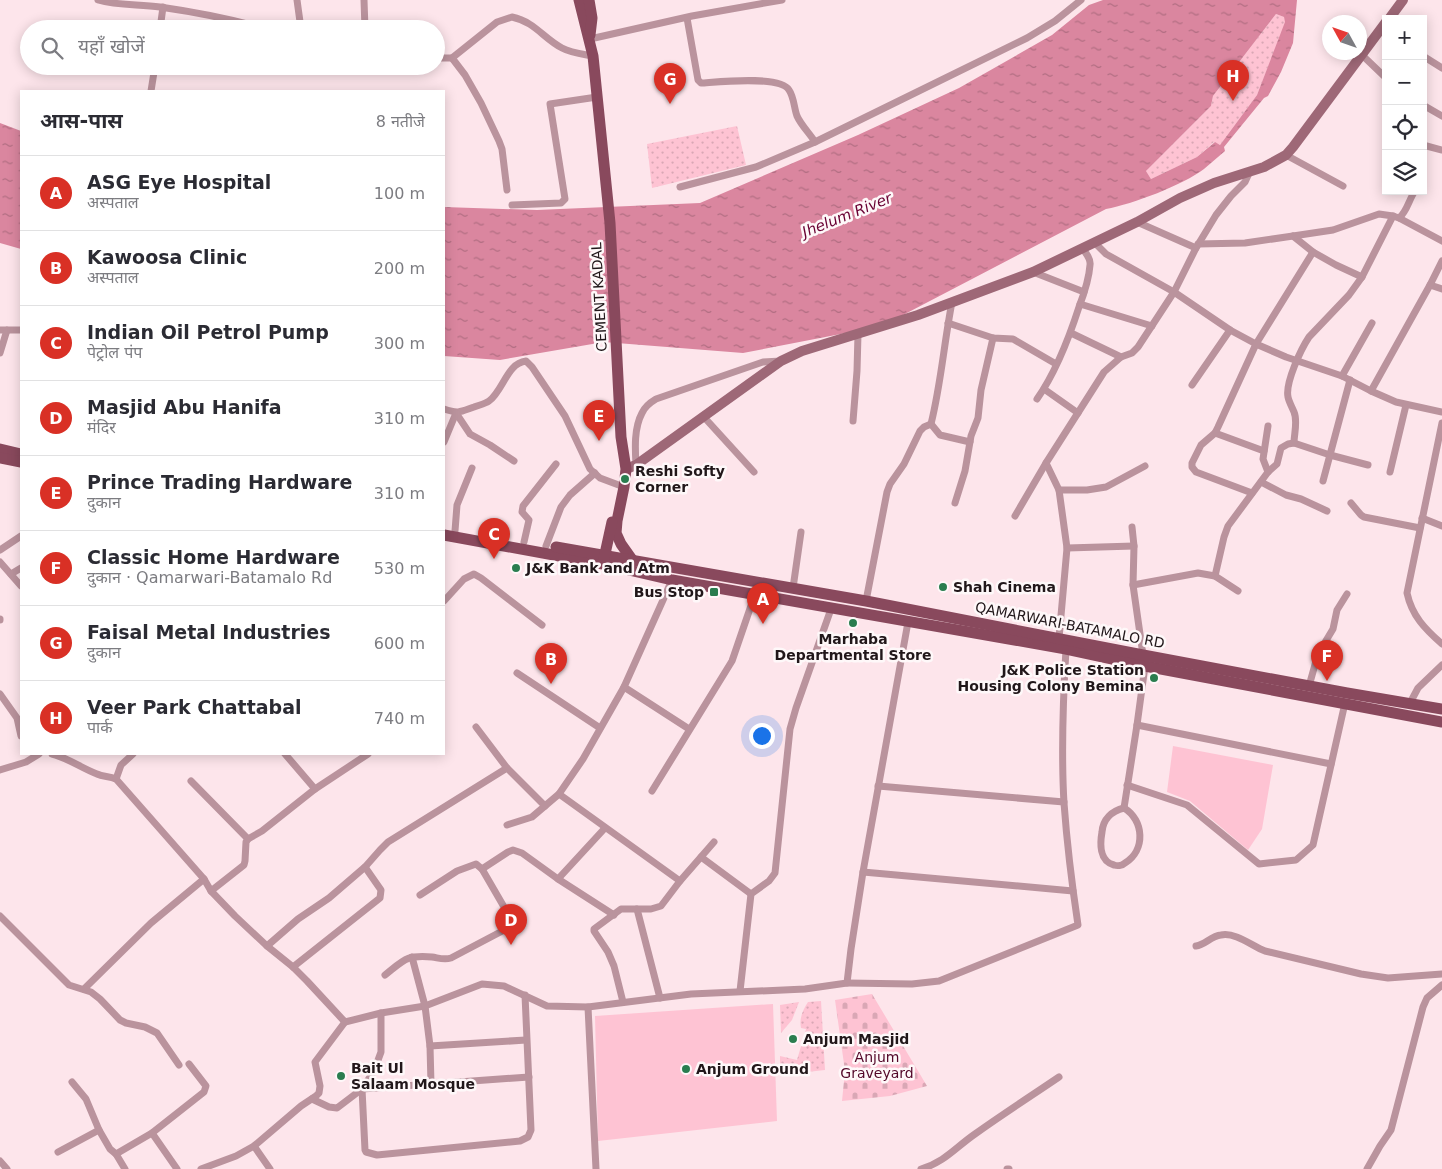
<!DOCTYPE html>
<html lang="hi">
<head>
<meta charset="utf-8">
<style>
	body { margin:0; font-family:"DejaVu Sans","Noto Sans Devanagari",sans-serif; background:#f2f2f3; color:#2b2b33 }
	.controls { position:absolute; right:15px; top:15px; display:grid; overflow:hidden; border-radius:0px; box-shadow:0 2px 12px #0003 }
	.controls button { width:45px; height:45px; display:grid; place-items:center; padding:0; border:0; border-bottom:1px solid #e1e1e2; background:#fff; color:#2b2b33; font:25px sans-serif }
	.compass { position:absolute; left:1322px; top:15px; width:45px; height:45px; border-radius:50%; background:#fff; box-shadow:0 2px 12px #0003; rotate:310deg }
	.you { position:absolute; left:761px; top:735px; width:18px; height:18px; margin:-12px; border:4px solid #fff; border-radius:50%; background:#1a73e8; box-shadow:0 0 0 8px #1a73e833 }
	.badge { display:grid; place-items:center; width:32px; height:32px; border-radius:50%; background:#d93025; color:#fff; font-size:16px; font-weight:700 }
	.pin { position:absolute; translate:-50% -41px; filter:drop-shadow(0 1px 2px #0008) }
	.pin::after { content:''; position:absolute; top:26px; width:18px; height:15px; background:inherit; clip-path:polygon(0 0,100% 0,50% 100%) }
	.list { margin:0; padding:0; list-style:none }
	h2 { display:flex; justify-content:space-between; align-items:center; height:65px; margin:0; padding:0 20px; font-size:21px }
	h2 small { font-size:16px; font-weight:400; color:#7c7c81 }
	.list li { display:grid; grid-template-columns:32px 1fr auto; gap:15px; align-items:center; box-sizing:border-box; height:75px; padding:0 20px; border-top:1px solid #e1e1e2 }
	.list b { display:block; font-size:19px; white-space:nowrap }
	.list p { margin:0; font-size:16px; white-space:nowrap; color:#7c7c81 }
	.list em { font-size:16px; font-style:normal; color:#7c7c81 }
	.icon { flex:none; width:28px; height:28px; fill:none; stroke:currentColor; stroke-width:2; stroke-linecap:round; stroke-linejoin:round }
	.map { position:relative; flex:none; width:1442px; height:1169px; overflow:hidden }
	.search { position:absolute; background:#fff; box-shadow:0 2px 12px #0003; left:20px; top:20px; width:425px; height:55px; display:flex; align-items:center; gap:12px; box-sizing:border-box; padding:0 18px; border-radius:28px; color:#7c7c81; font-size:19px }
	.panel { position:absolute; background:#fff; box-shadow:0 2px 12px #0003; left:20px; top:90px; width:425px; height:665px; border-radius:0px }
	.map>svg:first-child { display:block }
	.green { fill:url(#green-dots) }
	.cemetery { fill:url(#cemetery-stones) }
	.pitch { fill:#fec3d3 }
	.water { fill:url(#water-ripples); fill-rule:evenodd }
	.lines { fill:none; stroke-linecap:round; stroke-linejoin:round }
	.street { stroke:#ba939d; stroke-width:7 }
	.secondary { stroke:#9e6877; stroke-width:10 }
	.primary { stroke:#89495d; stroke-width:11 }
	.poi-dot { fill:#2a7d4f; stroke:#fef8f9; stroke-width:2 }
	.labels { text-anchor:middle; stroke-width:5; stroke-linejoin:round; paint-order:stroke }
	.street-label { font-size:14px; fill:#21171a; stroke:#fef8f9 }
	.poi-label { font-size:14px; font-weight:bold; fill:#21171a; stroke:#fef8f9; text-anchor:start }
	.park-label { font-size:14px; fill:#520628; stroke:#fef8f9 }
	.water-label { font-size:15px; font-style:italic; fill:#690033; stroke:#fef8f9 }
</style>
</head>
<body>
<div class="map">
<svg width="1442" height="1169" viewBox="0 0 1442 1169">
	<defs>
		<pattern id="green-dots" width="8" height="8" patternUnits="userSpaceOnUse" patternTransform="scale(1.25)"><rect width="8" height="8" fill="#fec3d3"/><path d="M2 2h.1M6 6h.1" fill="none" stroke="#d9a7b5" stroke-width="1.8" stroke-linecap="round"/></pattern>
		<pattern id="cemetery-stones" width="16" height="16" patternUnits="userSpaceOnUse" patternTransform="scale(1.25)"><rect width="16" height="16" fill="#fec3d3"/><path d="M2 7V4a2 2 0 0 1 4 0v3zM10 15v-3a2 2 0 0 1 4 0v3z" fill="#d9a7b5"/></pattern>
		<pattern id="water-ripples" width="26" height="14" patternUnits="userSpaceOnUse" patternTransform="scale(1.25)"><rect width="26" height="14" fill="#da869f"/><path d="M2 4q2-2 4 0t4 0M15 11q2-2 4 0t4 0" fill="none" stroke="#b06d81"/></pattern>
	</defs>
	<rect width="100%" height="100%" fill="#fde5eb"/>
	<g class="green">
		<polygon points="1276,14 1284,17 1286,22 1257,95 1220,145 1214,142 1197,157 1151,179 1146,171 1211,106 1213,96"/>
		<polygon points="737,126 746,165 652,188 647,144"/>
		<path d="M821 1001 825 1070 780 1075V1056L797 1060 806 1029 801 1028C799 1018 803 1010 808 1002Z"/>
		<polygon points="799,1002 792,1020 781,1033 780,1005"/>
	</g>
	<polygon class="cemetery" points="872,994 927,1086 890,1096 842,1101 845,1071 835,1000"/>
	<g class="pitch">
		<polygon points="1173,746 1273,765 1262,829 1248,850 1190,801 1167,792"/>
		<polygon points="773,1004 777,1121 598,1141 595,1016"/>
	</g>
	<g class="water">
		<path d="M1103 0H1297L1293 43 1281 72 1268 96 1264 98 1224 147 1225 151C1218 157 1211 163 1204 169 1183 185 1133 204 1106 209L882 326 743 353 604 342 500 360 444 356V207L537 210 700 203 858 135 959 88 1052 35 1089 5ZM1276 14 1284 17 1285 22 1257 95 1220 145 1215 142 1197 157 1151 179 1146 171 1211 106 1213 96Z"/>
		<polygon points="0,123 21,131 21,249 0,243"/>
	</g>
	<g class="lines">
		<g class="street">
			<path d="M98 0C118 6 139 4 160 7 195 12 231 19 266 29"/>
			<polyline points="297,0 301,29"/>
			<polyline points="364,0 365,29"/>
			<path d="M687 18 698 80 701 83C718 82 780 75 789 90 794 97 794 108 797 116 801 125 810 134 815 142"/>
			<polyline points="160,29 163,7"/>
			<polyline points="590,39 692,16 782,0"/>
			<polyline points="1362,55 1386,78"/>
			<polyline points="1423,56 1442,68"/>
			<polyline points="436,58 452,58 465,75 481,103 499,141 502,149 507,190"/>
			<path d="M452 58 497 22 512 17C535 22 543 38 562 48 571 53 582 54 593 56"/>
			<polyline points="151,91 155,66"/>
			<polyline points="1423,105 1442,116"/>
			<polyline points="1423,145 1442,150"/>
			<polyline points="1286,155 1343,186"/>
			<polyline points="680,187 756,167 815,142 1027,38 1055,21 1081,0"/>
			<polyline points="512,205 561,203 565,199 550,104 597,97"/>
			<polyline points="1399,218 1442,241"/>
			<polyline points="1137,222 1196,248"/>
			<polyline points="1293,236 1313,252"/>
			<polyline points="1094,242 1106,254 1174,292 1230,330 1256,344 1286,357 1342,376 1371,391 1396,402 1442,412"/>
			<polyline points="1198,244 1245,243 1293,236 1333,230 1379,214 1393,216"/>
			<polyline points="1033,272 1084,292"/>
			<polyline points="1430,285 1442,289"/>
			<polyline points="1080,304 1152,326"/>
			<polyline points="948,323 993,338 1013,339 1056,364"/>
			<polyline points="0,330 21,330"/>
			<polyline points="1071,333 1121,357"/>
			<polyline points="0,353 7,330"/>
			<polyline points="1342,376 1372,323"/>
			<polyline points="1192,385 1230,330"/>
			<polyline points="1044,389 1078,413"/>
			<polyline points="1371,391 1430,285 1442,261"/>
			<path d="M1037 399C1056 372 1069 338 1079 307 1084 294 1089 279 1090 265 1091 259 1086 253 1082 248"/>
			<path d="M444 409C459 414 460 412 474 407 479 405 485 404 489 401 503 391 507 363 526 361L532 367 565 416 590 469 600 478 624 487"/>
			<polyline points="456,413 470,434 490,445 514,461"/>
			<polyline points="703,416 754,472"/>
			<polyline points="853,421 857,371 858,334"/>
			<path d="M1442 423 1407 593C1412 616 1425 629 1442 644"/>
			<polyline points="931,424 940,435 970,442"/>
			<polyline points="1215,433 1264,451"/>
			<polyline points="444,442 456,413"/>
			<polyline points="1294,443 1330,455 1368,465"/>
			<path d="M636 465C635 448 634 428 642 413 645 406 651 402 656 399L763 362 781 361"/>
			<polyline points="1268,472 1263,459 1268,426"/>
			<polyline points="1390,472 1406,405"/>
			<polyline points="1323,481 1350,380"/>
			<polyline points="1261,482 1286,495 1301,499 1327,511"/>
			<polyline points="1059,490 1087,490 1106,487 1145,466"/>
			<polyline points="1252,493 1196,472 1192,467 1192,463 1201,445 1215,433 1218,427 1256,344 1313,252 1336,265 1362,277"/>
			<polyline points="955,503 965,471 971,436 978,418 981,390 993,338"/>
			<polyline points="1351,503 1361,515 1364,517 1420,528"/>
			<polyline points="1015,516 1046,463"/>
			<polyline points="1422,518 1442,526"/>
			<polyline points="1132,527 1134,546 1133,585 1143,655"/>
			<polyline points="455,531 457,505 472,468"/>
			<polyline points="524,542 529,520 522,512 523,506 556,464"/>
			<polyline points="546,546 561,507 570,495 595,473"/>
			<polyline points="1067,548 1134,546"/>
			<polyline points="0,550 21,536"/>
			<polyline points="0,562 21,586"/>
			<polyline points="11,574 21,568"/>
			<path d="M1215 576 1224 537 1228 526 1268 472 1277 464 1281 448 1288 444 1294 443C1294 434 1298 421 1294 412 1292 407 1289 402 1288 397 1285 383 1301 349 1309 337L1349 295 1362 277 1393 216 1399 218C1407 212 1409 199 1415 191"/>
			<polyline points="1133,585 1198,573 1215,576 1238,591"/>
			<polyline points="793,588 801,532"/>
			<polyline points="444,601 464,579 474,574 481,578 542,625"/>
			<path d="M866 601 887 492 890 484 904 464 920 431 924 427 931 424C941 384 944 343 952 302"/>
			<polyline points="0,620 0,619"/>
			<polyline points="1059,638 1067,548 1059,490 1046,463 1104,372 1121,357 1132,353 1138,347 1174,292 1196,248 1216,215 1231,196 1245,182 1250,171"/>
			<polyline points="517,673 600,728"/>
			<polyline points="1309,686 1318,654 1333,629 1337,610 1347,594"/>
			<polyline points="624,687 689,729"/>
			<polyline points="0,694 17,718 21,736"/>
			<polyline points="1410,703 1418,688 1442,665"/>
			<polyline points="1137,725 1331,764"/>
			<polyline points="476,727 507,768"/>
			<path d="M52 754C68 758 81 768 97 774 103 777 109 776 116 779L204 879 211 891 235 916 267 946 293 967 307 981 345 1022 381 1013 425 1006 482 984 504 986 547 1006 588 1007 691 994 805 989 847 983 851 949 863 872 908 622"/>
			<polyline points="285,754 315,789"/>
			<polyline points="0,770 26,762 39,754"/>
			<polyline points="116,779 121,765 133,754"/>
			<polyline points="191,781 248,839"/>
			<polyline points="1127,785 1187,805 1259,864 1296,860 1313,845 1345,703"/>
			<polyline points="878,786 1064,802"/>
			<polyline points="652,791 732,661 755,594"/>
			<polyline points="559,794 680,881"/>
			<path d="M1124 808C1144 820 1146 850 1125 863 1122 866 1117 866 1114 865 1099 861 1100 843 1102 832 1103 819 1112 811 1124 808Z"/>
			<polyline points="1124,808 1137,725 1145,666"/>
			<polyline points="507,825 532,817 559,794 583,759 624,687 672,580"/>
			<polyline points="701,857 751,894"/>
			<polyline points="863,872 1073,891"/>
			<polyline points="558,879 605,828"/>
			<polyline points="211,891 244,865 245,861 246,842 248,839 262,831 315,789 368,754"/>
			<polyline points="420,895 457,871 476,864 482,869 508,852 513,850 522,853 558,879 614,915"/>
			<polyline points="637,909 660,998"/>
			<polyline points="0,916 69,985 91,992 100,999 120,1020 126,1023 145,1027 157,1033 179,1065"/>
			<polyline points="267,946 298,919 329,898 365,867 380,850 388,842 507,768 545,806"/>
			<path d="M1196 946C1205 945 1211 936 1221 935 1236 932 1252 946 1265 951L1361 974 1388 978 1442 974"/>
			<polyline points="412,957 425,1006 430,1046 431,1084"/>
			<polyline points="293,967 380,898 381,890 365,867"/>
			<path d="M385 975C405 959 406 955 432 957 439 958 444 960 451 958L508 928 512 922 511 919 482 869"/>
			<path d="M847 983 912 984 939 981 1078 925C1072 885 1067 844 1064 803 1061 752 1063 700 1066 649"/>
			<polyline points="84,989 151,923 204,879"/>
			<polyline points="740,991 751,894 769,881 775,873 790,729 796,708 831,609"/>
			<polyline points="623,1002 614,966 608,952 594,931 594,929 621,909 651,909 661,906 680,881 714,842"/>
			<polyline points="588,1007 596,1169"/>
			<polyline points="381,1013 381,1052 374,1071 362,1089 365,1150 366,1152 377,1155 520,1141 528,1137 531,1130 525,995"/>
			<polyline points="430,1046 526,1040"/>
			<polyline points="72,1082 86,1099 99,1130 110,1149 116,1154 152,1133 204,1092 206,1086 189,1064"/>
			<polyline points="312,1099 329,1107 337,1108 362,1089 529,1077"/>
			<polyline points="152,1133 177,1169"/>
			<polyline points="254,1146 270,1169"/>
			<polyline points="58,1152 99,1130"/>
			<polyline points="116,1154 125,1169"/>
			<polyline points="0,1161 7,1169"/>
			<polyline points="201,1169 236,1156 254,1146 301,1106 316,1096 319,1093 320,1086 315,1062 345,1022"/>
			<path d="M921 1169C945 1162 956 1147 975 1134 1003 1114 1031 1096 1059 1077"/>
			<polyline points="1007,1169 1009,1169"/>
			<polyline points="1367,1169 1380,1146 1391,1130 1423,1007 1427,998 1442,985"/>
		</g>
		<g class="secondary">
			<polyline points="1389,19 1403,0"/>
			<polyline points="626,469 636,465 781,361 802,351 918,315 1033,272 1137,222 1180,198 1214,183 1264,167 1286,155 1293,147 1386,22"/>
		</g>
		<g class="primary">
			<polyline points="579,0 593,56 610,223 621,437 626,469 624,487 617,521 616,533 621,544 633,561"/>
			<polyline points="589,0 592,18 590,35"/>
			<polyline points="0,449 21,454"/>
			<polyline points="0,458 21,462"/>
			<polyline points="444,535 603,564 672,580 1066,649 1145,666 1442,722"/>
			<polyline points="556,547 866,601 1143,655 1347,693 1442,709"/>
			<polyline points="603,563 612,522"/>
		</g>
	</g>
	<g class="poi-dot">
		<circle cx="625" cy="479" r="5"/>
		<circle cx="516" cy="568" r="5"/>
		<circle cx="943" cy="587" r="5"/>
		<rect x="709" y="587" width="10" height="10" rx="2.5"/>
		<circle cx="853" cy="623" r="5"/>
		<circle cx="1154" cy="678" r="5"/>
		<circle cx="793" cy="1039" r="5"/>
		<circle cx="686" cy="1069" r="5"/>
		<circle cx="341" cy="1076" r="5"/>
	</g>
	<g class="labels">
		<g class="street-label">
			<text transform="translate(599 297) rotate(-93)" y="5">CEMENT KADAL</text>
			<text transform="translate(1070 625) rotate(11)" y="5">QAMARWARI-BATAMALO RD</text>
		</g>
		<g class="poi-label">
			<text x="635" y="476">Reshi Softy<tspan x="635" dy="16">Corner</tspan></text>
			<text x="526" y="573">J&amp;K Bank and Atm</text>
			<text x="953" y="592">Shah Cinema</text>
			<text x="704" y="597" text-anchor="end">Bus Stop</text>
			<text x="853" y="644" text-anchor="middle">Marhaba<tspan x="853" dy="16">Departmental Store</tspan></text>
			<text x="1144" y="675" text-anchor="end">J&amp;K Police Station<tspan x="1144" dy="16">Housing Colony Bemina</tspan></text>
			<text x="803" y="1044">Anjum Masjid</text>
			<text x="351" y="1073">Bait Ul<tspan x="351" dy="16">Salaam Mosque</tspan></text>
			<text x="696" y="1074">Anjum Ground</text>
		</g>
		<g class="park-label">
			<text x="877" y="1062">Anjum<tspan x="877" dy="16">Graveyard</tspan></text>
		</g>
		<g class="water-label">
			<text transform="translate(847 215) rotate(-22)" y="5">Jhelum River</text>
		</g>
	</g>
</svg>
<div class="controls">
<button>+</button>
<button>−</button>
<button><svg class="icon" aria-label="locate" viewBox="0 0 24 24"><circle cx="12" cy="12" r="6"/><path d="M12 2v4M12 18v4M2 12h4M18 12h4"/></svg></button>
<button><svg class="icon" aria-label="layers" viewBox="0 0 24 24"><path d="M12 4l9 5-9 5-9-5zM3 14l9 5 9-5"/></svg></button>
</div>
<svg class="compass" viewBox="-18 -18 36 36"><path d="M0-13l5 13h-10z" fill="#e53935"/><path d="M0 13l5-13h-10z" fill="#7c7c81"/></svg>
<div class="you"></div>
<div class="pin badge" style="left:763px;top:624px">A</div>
<div class="pin badge" style="left:551px;top:684px">B</div>
<div class="pin badge" style="left:494px;top:559px">C</div>
<div class="pin badge" style="left:511px;top:945px">D</div>
<div class="pin badge" style="left:599px;top:441px">E</div>
<div class="pin badge" style="left:1327px;top:681px">F</div>
<div class="pin badge" style="left:670px;top:104px">G</div>
<div class="pin badge" style="left:1233px;top:101px">H</div>
<div class="search"><svg class="icon" aria-label="search" viewBox="0 0 24 24"><circle cx="10" cy="10" r="6"/><path d="M15 15l6 6"/></svg>यहाँ खोजें</div>
<section class="panel">
<h2>आस-पास<small>8 नतीजे</small></h2>
<ul class="list">
<li><span class="badge">A</span><div><b>ASG Eye Hospital</b><p>अस्पताल</p></div><em>100 m</em></li>
<li><span class="badge">B</span><div><b>Kawoosa Clinic</b><p>अस्पताल</p></div><em>200 m</em></li>
<li><span class="badge">C</span><div><b>Indian Oil Petrol Pump</b><p>पेट्रोल पंप</p></div><em>300 m</em></li>
<li><span class="badge">D</span><div><b>Masjid Abu Hanifa</b><p>मंदिर</p></div><em>310 m</em></li>
<li><span class="badge">E</span><div><b>Prince Trading Hardware</b><p>दुकान</p></div><em>310 m</em></li>
<li><span class="badge">F</span><div><b>Classic Home Hardware</b><p>दुकान · Qamarwari-Batamalo Rd</p></div><em>530 m</em></li>
<li><span class="badge">G</span><div><b>Faisal Metal Industries</b><p>दुकान</p></div><em>600 m</em></li>
<li><span class="badge">H</span><div><b>Veer Park Chattabal</b><p>पार्क</p></div><em>740 m</em></li>
</ul>
</section>
</div>
</body>
</html>
